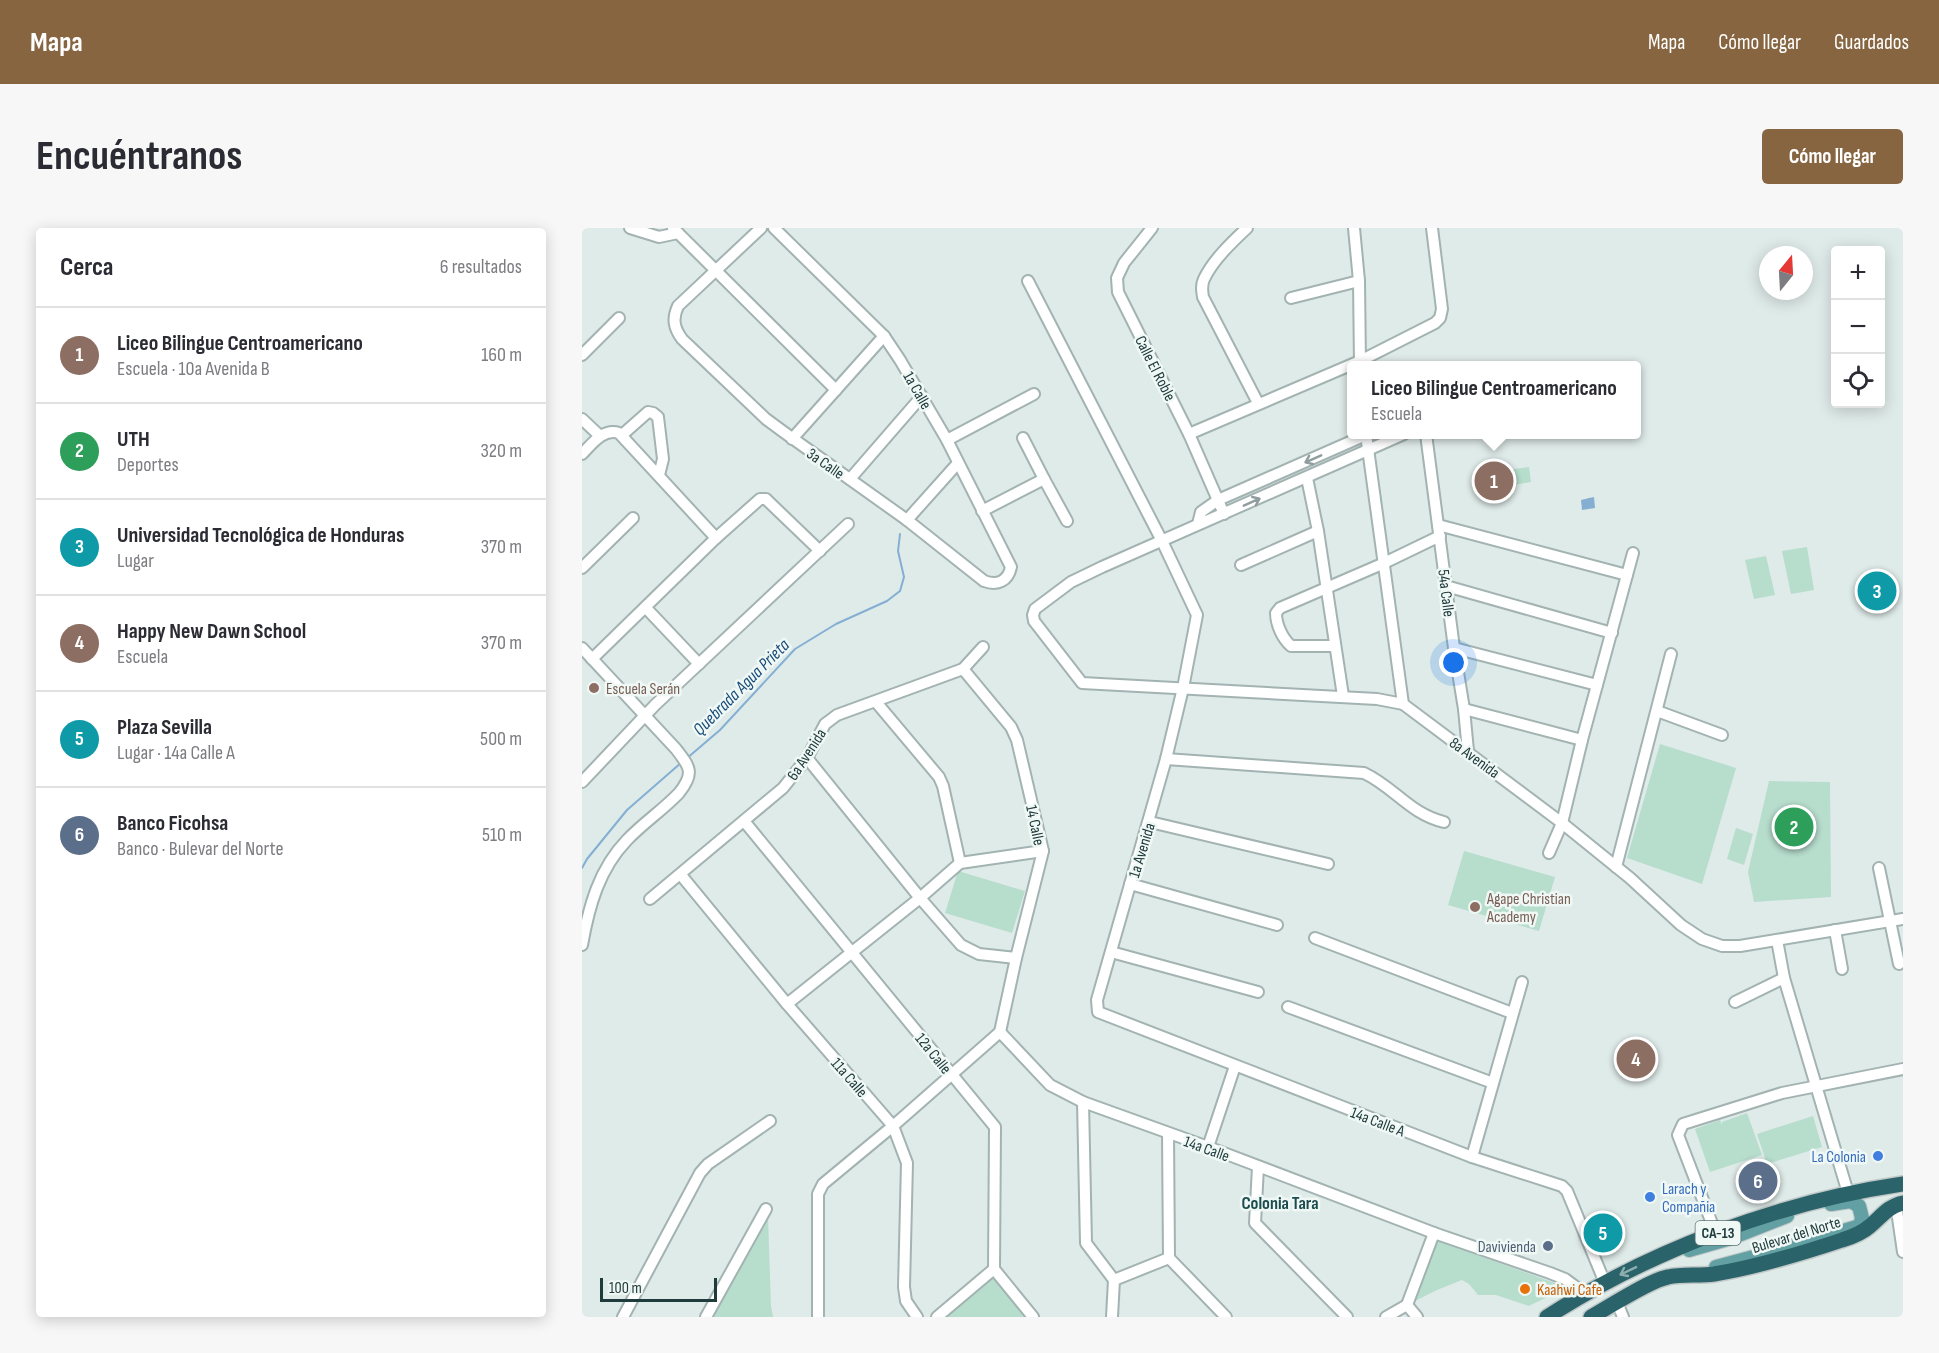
<!DOCTYPE html>
<html lang="es">
<head>
<meta charset="utf-8">
<style>
	body { margin:0; font-family:"Sofia Sans Condensed",sans-serif; background:#f7f7f7; color:#2b2b33 }
	.controls { position:absolute; right:18px; top:18px; display:grid; overflow:hidden; border-radius:6px; box-shadow:0 3px 15px #0003 }
	.controls button { width:54px; height:54px; display:grid; place-items:center; padding:0; border:0; border-bottom:2px solid #e1e1e2; background:#fff; color:#2b2b33; font:30px sans-serif }
	.compass { position:absolute; left:1177px; top:18px; width:54px; height:54px; border-radius:50%; background:#fff; box-shadow:0 3px 15px #0003; rotate:18deg }
	.scale { position:absolute; left:18px; bottom:15px; width:117px; box-sizing:border-box; padding-left:6px; border:3px solid #203b3c; border-top:0; font-size:16px; line-height:21px; white-space:nowrap; color:#203b3c; -webkit-text-stroke:4px #f0f8f6; paint-order:stroke }
	.you { position:absolute; left:872px; top:435px; width:21px; height:21px; margin:-15px; border:4px solid #fff; border-radius:50%; background:#1a73e8; box-shadow:0 0 0 9px #1a73e833 }
	.badge { display:grid; place-items:center; width:39px; height:39px; border-radius:50%; background:#876540; color:#fff; font-size:20px; font-weight:700 }
	.pin { position:absolute; translate:-50% -50%; border:3px solid #fff; box-shadow:0 2px 6px #0006 }
	.popup { position:absolute; left:765px; top:133px; width:294px; height:78px; box-sizing:border-box; display:grid; place-content:center; border-radius:6px; background:#fff; filter:drop-shadow(0 2px 4px #0005); font-size:20px; white-space:nowrap; color:#7c7c81 }
	.popup b { font-size:22px; color:#2b2b33 }
	.popup::after { content:''; position:absolute; left:50%; top:100%; margin-left:-12px; border:12px solid transparent; border-top-color:#fff }
	.list { margin:0; padding:0; list-style:none }
	h2 { display:flex; justify-content:space-between; align-items:center; height:78px; margin:0; padding:0 24px; font-size:26px }
	h2 small { font-size:20px; font-weight:400; color:#7c7c81 }
	.list li { display:grid; grid-template-columns:39px 1fr auto; gap:18px; align-items:center; box-sizing:border-box; height:96px; padding:0 24px; border-top:2px solid #e1e1e2 }
	.list b { display:block; font-size:22px; white-space:nowrap }
	.list p { margin:0; font-size:20px; white-space:nowrap; color:#7c7c81 }
	.list em { font-size:20px; font-style:normal; color:#7c7c81 }
	.icon { flex:none; width:33px; height:33px; fill:none; stroke:currentColor; stroke-width:2; stroke-linecap:round; stroke-linejoin:round }
	.map { position:relative; flex:none; width:1321px; height:1089px; overflow:hidden; border-radius:6px }
	header { display:flex; align-items:center; gap:36px; box-sizing:border-box; height:84px; padding:0 30px; background:#876540; color:#fff }
	header strong { font-size:28px }
	nav { display:flex; gap:33px; margin-inline-start:auto; font-size:21px }
	.intro { display:flex; align-items:center; justify-content:space-between; box-sizing:border-box; height:144px; padding:0 36px }
	h1 { margin:0; font-size:42px }
	.button { padding:15px 27px; border-radius:6px; background:#876540; color:#fff; font-size:21px; font-weight:700 }
	main { display:flex; gap:36px; padding:0 36px }
	aside { flex:1; background:#fff; border-radius:6px; box-shadow:0 3px 15px #0003 }
	.map>svg:first-child { display:block }
	.park { fill:#b7ddcd }
	.water { fill:url(#water-ripples) }
	.lines { fill:none; stroke-linecap:round; stroke-linejoin:round }
	.stream { stroke:#84afd3; stroke-width:2 }
	.minor-casing { stroke:#a2b3b2; stroke-width:14 }
	.major-casing { stroke:#c1c8c8; stroke-width:16 }
	.highway-casing { stroke:#c1c8c8; stroke-width:18 }
	.minor { stroke:#fff; stroke-width:10 }
	.major { stroke:#62a0a3; stroke-width:14 }
	.highway { stroke:#2a6369; stroke-width:15 }
	.oneway { stroke:#909d9e }
	.oneway2 { stroke:#8daeb0 }
	.education-dot { fill:#8d6e63; stroke:#f0f8f6; stroke-width:2 }
	.shop-dot { fill:#3f7fe0; stroke:#f0f8f6; stroke-width:2 }
	.service-dot { fill:#5c6f8a; stroke:#f0f8f6; stroke-width:2 }
	.food-dot { fill:#e8710a; stroke:#f0f8f6; stroke-width:2 }
	.labels { text-anchor:middle; stroke-width:5; stroke-linejoin:round; paint-order:stroke }
	.shield { fill:#f0f8f6; stroke:#5e7474; stroke-width:1.5 }
	.shield-label { font-size:15px; font-weight:bold; fill:#203b3c }
	.street-label { font-size:16px; fill:#203b3c; stroke:#f0f8f6 }
	.education-label { font-size:16px; fill:#785e54; stroke:#f0f8f6; text-anchor:start }
	.shop-label { font-size:16px; fill:#366cbe; stroke:#f0f8f6; text-anchor:end }
	.service-label { font-size:16px; fill:#4e5e75; stroke:#f0f8f6; text-anchor:end }
	.food-label { font-size:16px; fill:#c56008; stroke:#f0f8f6; text-anchor:start }
	.water-label { font-size:18px; font-style:italic; fill:#184c7a; stroke:#f0f8f6 }
	.neighbourhood-label { font-size:18px; font-weight:bold; fill:#1b4c4e; stroke:#f0f8f6 }
</style>
</head>
<body>
<header>
<strong>Mapa</strong>
<nav><a>Mapa</a><a>Cómo llegar</a><a>Guardados</a></nav>
</header>
<div class="intro"><h1>Encuéntranos</h1><a class="button">Cómo llegar</a></div>
<main>
<aside>
<h2>Cerca<small>6 resultados</small></h2>
<ul class="list">
<li><span class="badge" style="background:#8d6e63">1</span><div><b>Liceo Bilingue Centroamericano</b><p>Escuela · 10a Avenida B</p></div><em>160 m</em></li>
<li><span class="badge" style="background:#2e9e5b">2</span><div><b>UTH</b><p>Deportes</p></div><em>320 m</em></li>
<li><span class="badge" style="background:#0f9aa8">3</span><div><b>Universidad Tecnológica de Honduras</b><p>Lugar</p></div><em>370 m</em></li>
<li><span class="badge" style="background:#8d6e63">4</span><div><b>Happy New Dawn School</b><p>Escuela</p></div><em>370 m</em></li>
<li><span class="badge" style="background:#0f9aa8">5</span><div><b>Plaza Sevilla</b><p>Lugar · 14a Calle A</p></div><em>500 m</em></li>
<li><span class="badge" style="background:#5c6f8a">6</span><div><b>Banco Ficohsa</b><p>Banco · Bulevar del Norte</p></div><em>510 m</em></li>
</ul>
</aside>
<div class="map">
<svg width="1321" height="1089" viewBox="0 0 1321 1089">
	<defs>
		<pattern id="water-ripples" width="26" height="14" patternUnits="userSpaceOnUse" patternTransform="scale(1.5)"><rect width="26" height="14" fill="#84afd3"/><path d="M2 4q2-2 4 0t4 0M15 11q2-2 4 0t4 0" fill="none" stroke="#6c90ac"/></pattern>
	</defs>
	<rect width="100%" height="100%" fill="#dfebe9"/>
	<g class="park">
		<polygon points="947,239 949,254 926,258 924,242"/>
		<polygon points="1225,319 1232,362 1209,366 1200,323"/>
		<polygon points="1184,328 1193,367 1172,371 1163,332"/>
		<polygon points="1078,516 1154,540 1120,656 1045,630"/>
		<polygon points="1187,553 1248,554 1249,669 1172,674 1166,644"/>
		<polygon points="1154,600 1171,606 1162,637 1145,631"/>
		<polygon points="882,623 973,649 957,703 866,677"/>
		<polygon points="376,643 443,663 430,705 363,685"/>
		<polygon points="1165,885 1180,927 1128,944 1113,901 1138,892 1140,897 1140,894"/>
		<polygon points="1231,888 1240,919 1185,936 1175,906"/>
		<polygon points="186,989 189,1078 191,1089 130,1089"/>
		<path d="M853 1012 984 1059C973 1067 960 1071 947 1078L914 1067H896L887 1056 880 1052 855 1062 827 1076Z"/>
		<polygon points="410,1049 443,1089 364,1089"/>
	</g>
	<polygon class="water" points="1012,269 1013,280 1000,282 999,272"/>
	<g class="lines">
		<g class="stream">
			<polyline points="104,531 138,502 213,421 254,396 305,373 318,363 322,349 316,323 318,306"/>
			<polyline points="0,640 5,631 45,582 100,534"/>
		</g>
		<defs>
			<g id="minor">
				<polyline points="48,0 77,9 96,5"/>
				<polyline points="91,0 254,162"/>
				<path d="M179 0 96 78C90 91 92 100 100 111L184 191 203 205 325 292 402 353C416 358 426 353 429 339L365 212 318 132 302 108 192 0"/>
				<polyline points="570,0 542,35 535,50 536,64 607,206 642,286"/>
				<path d="M665 0C650 14 631 32 622 51 619 57 620 63 621 69L676 175"/>
				<polyline points="772,0 777,53 778,137"/>
				<polyline points="446,53 580,313 615,387 601,460 584,531 515,772 516,784 890,929 980,958 985,963 1023,1055"/>
				<polyline points="709,70 777,53"/>
				<polyline points="0,127 37,90"/>
				<polyline points="0,191 18,208"/>
				<polyline points="607,206 778,133 853,95 858,90 860,81 850,0"/>
				<polyline points="784,206 821,476"/>
				<polyline points="822,206 520,339 489,354 453,381 451,387 452,393 500,455 795,471 821,476 980,595 1048,650 1099,697 1120,711 1140,718 1158,718 1321,691"/>
				<polyline points="844,206 872,420 882,481 886,523"/>
				<polyline points="40,207 66,184 71,185 76,189 81,231 77,247"/>
				<polyline points="210,211 302,108"/>
				<polyline points="365,212 452,166"/>
				<path d="M0 226C10 216 21 200 37 205L134 310"/>
				<polyline points="725,250 736,303 761,468"/>
				<polyline points="268,251 340,168"/>
				<polyline points="462,251 485,293"/>
				<polyline points="400,283 462,251 441,210"/>
				<polyline points="325,292 376,235"/>
				<polyline points="616,296 619,284 636,272 786,206"/>
				<polyline points="856,297 1045,347"/>
				<polyline points="659,337 736,303"/>
				<polyline points="0,340 51,290"/>
				<polyline points="864,358 1030,405"/>
				<polyline points="64,380 117,436"/>
				<path d="M753 418H709C700 410 694 396 694 385L698 380 800 336 858 308"/>
				<path d="M0 420 94 521C108 539 113 545 97 565 81 582 61 595 45 612 17 641 7 678 0 717"/>
				<polyline points="872,420 1015,457"/>
				<polyline points="10,431 134,310 178,271 184,271 187,274 238,323"/>
				<polyline points="381,441 429,499 435,512 461,623 434,730 418,804"/>
				<polyline points="294,474 357,549 361,558 378,635"/>
				<polyline points="882,481 1000,512"/>
				<polyline points="1075,483 1140,507"/>
				<polyline points="225,530 338,670 379,717 397,726 434,730"/>
				<path d="M584 531 782 545C812 559 828 586 862 594"/>
				<polyline points="0,554 73,477 266,296"/>
				<polyline points="162,593 413,899 412,1041 451,1089"/>
				<polyline points="568,594 746,636"/>
				<polyline points="967,625 980,595 1000,512 1051,325"/>
				<polyline points="1034,639 1089,426"/>
				<polyline points="1297,640 1317,736"/>
				<polyline points="99,647 205,776 311,898 325,935 322,1059 324,1073 335,1089"/>
				<polyline points="548,656 695,697"/>
				<polyline points="68,671 201,560 225,530 243,496 255,487 381,441 401,419"/>
				<polyline points="1253,702 1260,741"/>
				<polyline points="733,710 930,785"/>
				<polyline points="1195,712 1202,750 1266,965"/>
				<polyline points="529,724 676,764"/>
				<polyline points="1153,774 1202,750"/>
				<polyline points="205,776 338,670 378,635 461,623"/>
				<polyline points="706,779 911,855"/>
				<polyline points="418,804 468,857 501,874 626,919 852,1005 968,1045 983,1051 1002,1065"/>
				<polyline points="501,874 504,1015 532,1052"/>
				<polyline points="586,906 587,1030 644,1089"/>
				<polyline points="626,919 653,838"/>
				<polyline points="890,929 940,754"/>
				<polyline points="676,939 673,995 765,1089"/>
				<polyline points="1314,976 1321,1024"/>
				<polyline points="1134,1006 1096,907 1101,896 1200,865 1321,841"/>
				<polyline points="1035,1074 1041,1089"/>
				<polyline points="41,1089 118,945 126,936 188,893"/>
				<polyline points="124,1089 184,981"/>
				<polyline points="236,1089 236,966 241,956 311,898 418,804"/>
				<polyline points="355,1089 412,1041"/>
				<polyline points="530,1089 532,1052 587,1030"/>
				<polyline points="804,1089 825,1077"/>
				<polyline points="835,1089 825,1077 852,1005"/>
			</g>
			<g id="major">
				<polyline points="1107,1022 1149,1010 1205,988"/>
				<polyline points="1134,1039 1205,1020 1278,998 1280,990 1277,978 1269,973 1249,976"/>
			</g>
			<g id="highway">
				<path d="M965 1089C1069 1022 1198 974 1321 956"/>
				<path d="M1009 1089C1027 1079 1068 1052 1086 1049 1100 1046 1117 1048 1132 1046 1175 1039 1218 1026 1260 1012 1270 1009 1280 1005 1288 998 1299 989 1306 978 1321 975"/>
			</g>
		</defs>
		<use href="#minor" class="minor-casing"/>
		<use href="#major" class="major-casing"/>
		<use href="#highway" class="highway-casing"/>
		<use href="#minor" class="minor"/>
		<use href="#major" class="major"/>
		<use href="#highway" class="highway"/>
	</g>
	<defs><path id="oneway-shaft" d="M-6 0H5M1.5-3L5.5 0L1.5 3" fill="none" stroke-width="1.6" stroke-linecap="round" stroke-linejoin="round" transform="scale(1.5)"/></defs>
	<g class="oneway">
		<use href="#oneway-shaft" transform="translate(731 231) rotate(156)"/>
		<use href="#oneway-shaft" transform="translate(670 274) rotate(-24)"/>
	</g>
	<use class="oneway2" href="#oneway-shaft" transform="translate(1046 1043) rotate(154)"/>
	<g class="education-dot">
		<circle cx="12" cy="460" r="6"/>
		<circle cx="893" cy="679" r="6"/>
	</g>
	<g class="shop-dot">
		<circle cx="1296" cy="928" r="6"/>
		<circle cx="1068" cy="969" r="6"/>
	</g>
	<circle class="service-dot" cx="966" cy="1018" r="6"/>
	<circle class="food-dot" cx="943" cy="1061" r="6"/>
	<g class="labels">
		<rect class="shield" x="1113.5" y="993" width="45" height="24" rx="4.5"/>
		<g class="shield-label">
			<text x="1136" y="1010">CA-13</text>
		</g>
		<g class="street-label">
			<text transform="translate(574 140) rotate(63)" y="6">Calle El Roble</text>
			<text transform="translate(336 162) rotate(60)" y="6">1a Calle</text>
			<text transform="translate(244 235) rotate(35)" y="6">3a Calle</text>
			<text transform="translate(865 365) rotate(83)" y="6">54a Calle</text>
			<text transform="translate(224 526) rotate(-57)" y="6">6a Avenida</text>
			<text transform="translate(893 529) rotate(36)" y="6">8a Avenida</text>
			<text transform="translate(454 597) rotate(78)" y="6">14 Calle</text>
			<text transform="translate(559 622) rotate(-73)" y="6">1a Avenida</text>
			<text transform="translate(352 825) rotate(51)" y="6">12a Calle</text>
			<text transform="translate(268 849) rotate(49)" y="6">11a Calle</text>
			<text transform="translate(796 893) rotate(21)" y="6">14a Calle A</text>
			<text transform="translate(625 920) rotate(20)" y="6">14a Calle</text>
			<text transform="translate(1214 1006) rotate(-17)" y="6">Bulevar del Norte</text>
		</g>
		<g class="education-label">
			<text x="24" y="466">Escuela Serán</text>
			<text x="905" y="676">Agape Christian<tspan x="905" dy="18">Academy</tspan></text>
		</g>
		<g class="shop-label">
			<text x="1284" y="934">La Colonia</text>
			<text x="1080" y="966" text-anchor="start">Larach y<tspan x="1080" dy="18">Compañia</tspan></text>
		</g>
		<g class="service-label">
			<text x="954" y="1024">Davivienda</text>
		</g>
		<g class="food-label">
			<text x="955" y="1067">Kaahwi Cafe</text>
		</g>
		<g class="water-label">
			<text transform="translate(159 459) rotate(-45)" y="6">Quebrada Agua Prieta</text>
		</g>
		<g class="neighbourhood-label">
			<text x="698" y="981">Colonia Tara</text>
		</g>
	</g>
</svg>
<div class="controls">
<button>+</button>
<button>−</button>
<button><svg class="icon" aria-label="locate" viewBox="0 0 24 24"><circle cx="12" cy="12" r="6"/><path d="M12 2v4M12 18v4M2 12h4M18 12h4"/></svg></button>
</div>
<svg class="compass" viewBox="-18 -18 36 36"><path d="M0-13l5 13h-10z" fill="#e53935"/><path d="M0 13l5-13h-10z" fill="#7c7c81"/></svg>
<div class="scale">100 m</div>
<div class="you"></div>
<div class="pin badge" style="left:912px;top:253px;background:#8d6e63">1</div>
<div class="popup"><b>Liceo Bilingue Centroamericano</b>Escuela</div>
<div class="pin badge" style="left:1212px;top:599px;background:#2e9e5b">2</div>
<div class="pin badge" style="left:1295px;top:363px;background:#0f9aa8">3</div>
<div class="pin badge" style="left:1054px;top:831px;background:#8d6e63">4</div>
<div class="pin badge" style="left:1021px;top:1005px;background:#0f9aa8">5</div>
<div class="pin badge" style="left:1176px;top:953px;background:#5c6f8a">6</div>
</div>
</main>
</body>
</html>
